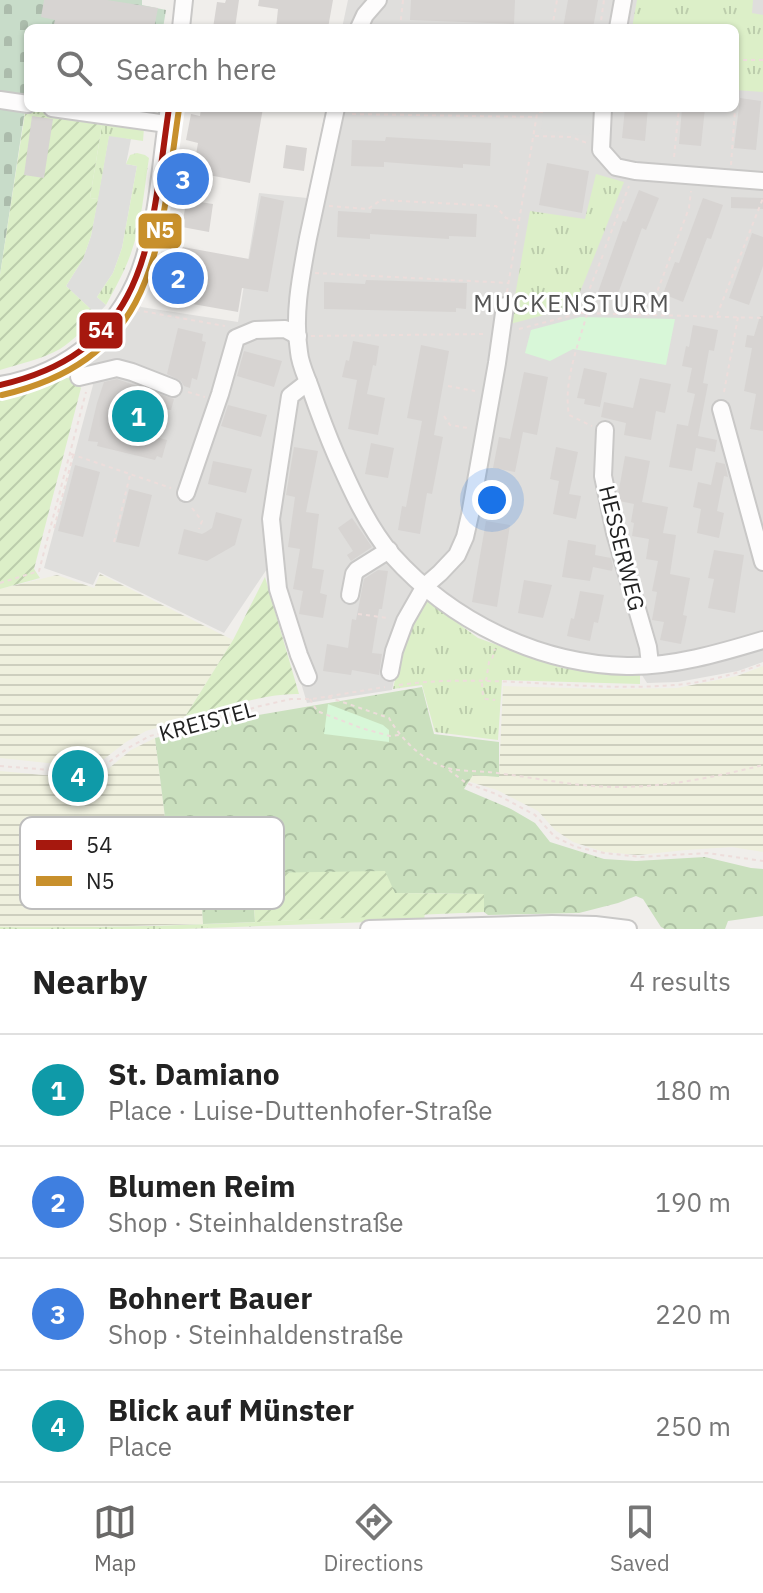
<!DOCTYPE html>
<html lang="en">
<head>
<meta charset="utf-8">
<style>
	body { margin:0; font-family:"IBM Plex Sans",sans-serif; background:#f6f6f6; color:#222 }
	.you { position:absolute; left:492px; top:500px; width:28px; height:28px; margin:-20px; border:6px solid #fff; border-radius:50%; background:#1a73e8; box-shadow:0 0 0 12px #1a73e833 }
	.badge { display:grid; place-items:center; width:52px; height:52px; border-radius:50%; background:#6a6968; color:#fff; font-size:26px; font-weight:700 }
	.pin { position:absolute; translate:-50% -50%; border:4px solid #fff; box-shadow:0 2px 8px #0006 }
	.list { margin:0; padding:0; list-style:none }
	h2 { display:flex; justify-content:space-between; align-items:center; height:104px; margin:0; padding:0 32px; font-size:34px }
	h2 small { font-size:26px; font-weight:400; color:#767676 }
	.list li { display:grid; grid-template-columns:52px 1fr auto; gap:24px; align-items:center; box-sizing:border-box; height:112px; padding:0 32px; border-top:2px solid #e0e0e0 }
	.list b { display:block; font-size:30px; white-space:nowrap }
	.list p { margin:0; font-size:26px; white-space:nowrap; color:#767676 }
	.list em { font-size:26px; font-style:normal; color:#767676 }
	.icon { flex:none; width:44px; height:44px; fill:none; stroke:currentColor; stroke-width:2; stroke-linecap:round; stroke-linejoin:round }
	.map { position:relative; flex:none; width:763px; height:929px; overflow:hidden }
	.search { position:absolute; background:#fff; box-shadow:0 2px 6px #0004; left:24px; right:24px; top:24px; height:88px; display:flex; align-items:center; gap:20px; box-sizing:border-box; padding:0 28px; border-radius:12px; color:#767676; font-size:30px }
	.sheet { height:552px; background:#fff }
	nav { display:flex; justify-content:space-around; align-items:center; box-sizing:border-box; height:112px; border-top:2px solid #e0e0e0; background:#fff; font-size:22px; color:#767676 }
	nav a { display:grid; justify-items:center; gap:4px }
	nav .on { color:#6a6968 }
	.map>svg:first-child { display:block }
	.residential { fill:#dfdedc }
	.religious { fill:#dededc }
	.farmland { fill:url(#farmland-rules) }
	.grass { fill:url(#grass-tufts) }
	.forest { fill:url(#forest-crowns) }
	.cemetery { fill:url(#cemetery-stones) }
	.park { fill:#d8f7d8 }
	.garden { fill:url(#garden-furrows) }
	.building { fill:#d7d4d2 }
	.lines { fill:none; stroke-linecap:round; stroke-linejoin:round }
	.minor-casing { stroke:#c9c8c7; stroke-width:20 }
	.path { stroke:#eddddb; stroke-width:2; stroke-dasharray:4 4; stroke-linecap:butt }
	.minor { stroke:#fdfcfc; stroke-width:16 }
	.bus-1-casing { stroke:#fff; stroke-width:12 }
	.bus-2-casing { stroke:#fff; stroke-width:12 }
	.bus-1 { stroke:#a6180e; stroke-width:6 }
	.bus-2 { stroke:#c8902c; stroke-width:6 }
	.labels { text-anchor:middle; stroke-width:6; stroke-linejoin:round; paint-order:stroke }
	.street-label { font-size:22px; fill:#222; stroke:#fff }
	.neighbourhood-label { font-size:24px; letter-spacing:2px; fill:#555; stroke:#fff }
	.key { fill:#fff; stroke:#bdbdbd; stroke-width:2 }
	.key-label { font-size:22px; fill:#222 }
	.line-badge { stroke:#fff; stroke-width:3 }
	.badge-label { font-size:22px; text-anchor:middle; font-weight:bold; fill:#fff }
</style>
</head>
<body>
<div class="map">
<svg width="763" height="929" viewBox="0 0 763 929">
	<defs>
		<pattern id="farmland-rules" width="6" height="5" patternUnits="userSpaceOnUse" patternTransform="scale(2)"><rect width="6" height="5" fill="#eff0de"/><path d="M0 2.5h6" fill="none" stroke="#cdcebe"/></pattern>
		<pattern id="grass-tufts" width="24" height="20" patternUnits="userSpaceOnUse" patternTransform="scale(2)"><rect width="24" height="20" fill="#dcefc8"/><path d="M3 7l-1-3M5 7V3M7 7l1-3M15 17l-1-3M17 17v-4M19 17l1-3" fill="none" stroke="#bccdac"/></pattern>
		<pattern id="forest-crowns" width="20" height="18" patternUnits="userSpaceOnUse" patternTransform="scale(2)"><rect width="20" height="18" fill="#cae0be"/><path d="M2 6a3 3 0 1 1 6 0M12 15a3 3 0 1 1 6 0" fill="none" stroke="#adc0a3"/></pattern>
		<pattern id="cemetery-stones" width="16" height="16" patternUnits="userSpaceOnUse" patternTransform="scale(2)"><rect width="16" height="16" fill="#c8dcc9"/><path d="M2 7V4a2 2 0 0 1 4 0v3zM10 15v-3a2 2 0 0 1 4 0v3z" fill="#acbcac"/></pattern>
		<pattern id="garden-furrows" width="10" height="10" patternUnits="userSpaceOnUse" patternTransform="scale(2)"><rect width="10" height="10" fill="#dcefc8"/><path d="M-1 1l2-2M0 10L10 0M9 11l2-2" fill="none" stroke="#bccdac"/></pattern>
	</defs>
	<rect width="100%" height="100%" fill="#f0eeeb"/>
	<polygon class="residential" points="348,0 763,0 763,662 738,671 678,682 647,683 631,658 578,658 491,627 416,574 392,690 307,703 267,569 224,633 99,572 93,585 44,568 93,385 82,360 107,342 136,302 141,307 238,322 259,193 307,198 326,108 735,108 735,28 342,28"/>
	<g class="religious">
		<polygon points="544,108 594,108 589,136 541,129"/>
		<polygon points="109,135 131,139 126,164 137,166 122,248 113,273 97,297 106,305 97,315 66,286 83,259 91,236"/>
	</g>
	<g class="farmland">
		<polygon points="100,574 233,640 183,720 146,731 126,742 104,759 92,764 76,766 0,758 0,589 57,575 94,588"/>
		<polygon points="763,666 763,852 732,847 686,850 638,855 604,852 573,842 555,830 538,811 497,790 467,781 473,775 499,776 503,686 605,689 677,688 737,676"/>
		<polygon points="155,738 170,857 212,877 214,906 202,908 203,924 52,928 0,927 0,771 75,778 93,775 108,769 131,750"/>
	</g>
	<g class="grass">
		<polygon points="637,0 753,0 752,13 763,15 763,92 735,90 735,28 632,28"/>
		<polygon points="25,110 134,125 144,128 143,141 109,136 98,199 90,198 102,125 25,113"/>
		<path d="M137 153 145 155 149 158C144 189 142 223 131 253 125 271 115 288 106 305L97 297 113 273 122 248 137 166 126 164 130 155Z"/>
		<polygon points="596,174 624,182 574,307 510,324 530,211 585,219"/>
		<polygon points="414,591 478,638 562,668 588,671 640,673 640,684 502,680 498,740 435,732 422,685 393,689"/>
		<path d="M425 913 424 920 179 929H0V927C142 929 283 921 425 913Z"/>
	</g>
	<polygon class="forest" points="422,687 434,734 499,742 499,777 473,775 464,789 511,809 535,823 550,842 604,859 636,861 705,857 751,868 763,869 763,916 728,921 725,929 665,929 661,927 643,899 636,896 618,903 579,913 488,915 484,912 484,894 394,893 252,873 255,922 203,924 202,908 214,906 212,877 192,876 185,865 170,857 155,738 253,716"/>
	<polygon class="cemetery" points="0,0 142,0 142,5 166,10 163,28 28,28 28,90 0,275"/>
	<g class="park">
		<polygon points="580,317 675,319 666,365 573,349 550,361 525,353 531,330"/>
		<polygon points="328,704 383,725 389,730 389,742 324,734"/>
	</g>
	<g class="garden">
		<path d="M25 113 102 125 90 198 98 199 91 236 83 259 66 286 97 315C86 327 74 340 60 349 42 359 20 364 0 370V275Z"/>
		<polygon points="56,376 75,379 81,388 34,569 40,578 0,589 0,392"/>
		<path d="M265 577 299 694C262 693 218 710 183 720L233 640Z"/>
		<polygon points="385,871 395,893 484,894 484,912 255,922 252,873"/>
	</g>
	<g class="building">
		<polygon points="44,0 107,0 158,8 154,28 118,28 102,25 101,28 53,28 55,20 41,17"/>
		<polygon points="226,0 239,0 235,28 213,28 217,2 225,3"/>
		<polygon points="259,0 333,0 328,28 276,28 278,9 258,6"/>
		<polygon points="411,0 515,0 514,24 410,20"/>
		<polygon points="568,0 598,0 593,28 563,28"/>
		<polygon points="740,98 761,101 756,150 734,148"/>
		<polygon points="201,108 263,108 250,183 193,172 198,143 186,140 191,114 200,116"/>
		<polygon points="625,108 648,108 645,141 622,138"/>
		<polygon points="682,108 705,108 701,146 679,144"/>
		<polygon points="32,116 53,119 44,178 24,175"/>
		<polygon points="386,137 491,143 490,166 463,164 463,168 384,162 384,167 351,166 352,140 385,141"/>
		<polygon points="286,145 307,148 304,171 283,168"/>
		<polygon points="547,163 589,171 582,213 539,205"/>
		<polygon points="639,190 659,198 646,230 642,228 616,299 598,292 623,221 626,222"/>
		<polygon points="187,196 200,198 200,202 213,204 209,232 182,227"/>
		<polygon points="261,196 284,201 268,292 242,288 238,312 170,300 177,258 170,256 172,245 249,259"/>
		<polygon points="731,197 763,198 763,209 731,208"/>
		<polygon points="703,198 723,205 711,239 707,238 683,302 663,294 675,262 679,263"/>
		<polygon points="372,209 477,214 476,237 449,236 449,239 370,234 370,239 337,237 338,211 371,213"/>
		<polygon points="752,233 763,237 763,266 749,305 729,298"/>
		<polygon points="366,280 467,283 466,309 456,308 456,312 324,309 324,282 365,284"/>
		<polygon points="760,316 763,316 763,431 750,429 756,394 744,391 752,348 745,347 747,335 754,336"/>
		<polygon points="693,325 718,330 714,351 709,350 703,383 708,384 698,436 717,440 715,452 696,448 692,471 669,467 677,424 688,426 695,394 687,392 692,368 682,366 686,346 689,347"/>
		<polygon points="178,328 203,334 202,341 206,342 197,380 192,378 190,388 184,386 181,381 167,374"/>
		<polygon points="353,341 379,346 376,366 373,365 367,394 385,398 378,435 348,429 357,380 342,377 346,360 349,361"/>
		<polygon points="421,345 449,351 434,435 443,437 432,494 427,493 420,534 398,530 402,506 406,507 422,421 407,418"/>
		<polygon points="244,351 282,361 274,387 237,376"/>
		<polygon points="584,368 607,373 600,407 584,404 585,399 577,398"/>
		<polygon points="524,372 548,377 537,435 523,432 515,472 493,468 499,437 510,439"/>
		<polygon points="640,378 671,384 665,413 656,411 651,440 624,435 626,423 601,417 604,402 633,408"/>
		<polygon points="117,379 174,399 171,410 158,409 149,435 167,440 162,458 157,456 155,460 97,446 98,442 88,441 97,403 104,382"/>
		<polygon points="228,405 267,415 261,437 221,426"/>
		<polygon points="371,443 394,448 388,478 365,474"/>
		<polygon points="294,447 318,451 306,512 319,514 312,568 324,570 320,593 327,595 323,618 299,614 303,591 293,589 300,549 288,547 295,497 286,495"/>
		<polygon points="556,447 578,452 569,494 581,496 576,519 553,514 559,481 550,479"/>
		<polygon points="625,456 650,461 642,502 668,507 663,533 676,535 670,574 690,578 683,615 687,616 681,644 660,640 664,622 652,620 657,592 652,591 658,561 646,559 649,539 632,536 634,523 631,522 634,504 619,501 618,495"/>
		<polygon points="213,461 252,469 246,493 208,484"/>
		<polygon points="716,462 725,464 728,477 724,476 717,511 724,513 719,538 697,533 701,509 693,507 698,482 711,485"/>
		<polygon points="75,465 100,472 83,537 58,531"/>
		<polygon points="129,489 152,495 139,547 116,542"/>
		<polygon points="216,512 242,519 235,545 207,561 178,554 184,529 202,534 206,532 212,528"/>
		<polygon points="352,518 372,547 351,561 347,555 353,551 338,528"/>
		<polygon points="486,521 510,525 497,607 472,602"/>
		<polygon points="568,540 596,545 595,555 611,558 613,566 612,571 593,567 590,581 562,577"/>
		<polygon points="714,550 744,555 735,613 708,608 714,579 708,578"/>
		<polygon points="378,570 388,571 382,609 379,609 372,653 382,654 379,675 352,670 351,675 323,671 327,644 348,648 352,619 356,620 364,579"/>
		<polygon points="524,580 552,585 543,618 518,613"/>
		<polygon points="580,591 604,595 598,623 594,622 590,641 567,636 571,618 574,619"/>
	</g>
	<g class="lines">
		<defs>
			<g id="minor">
				<polyline points="181,28 184,0"/>
				<polyline points="359,28 365,15 378,0"/>
				<polyline points="618,28 623,0"/>
				<polyline points="0,100 28,104"/>
				<polyline points="52,108 167,124"/>
				<path d="M336 108C327 151 317 195 308 238 301 276 293 314 299 352 300 364 306 376 310 387 318 410 326 432 336 455 351 489 368 527 392 555 451 621 538 664 627 666 672 667 720 653 763 640"/>
				<polyline points="603,108 601,150 616,167 635,171 763,181"/>
				<polyline points="79,377 117,368 132,372 173,388"/>
				<polyline points="308,382 290,396 271,519 278,589 299,655 308,677"/>
				<path d="M0 385C69 374 124 326 144 259 159 211 161 158 169 108"/>
				<polyline points="721,409 763,562"/>
				<polyline points="605,430 603,476 615,533 648,647 650,664"/>
				<polyline points="186,493 220,394 236,338 255,330 285,329 298,336"/>
				<polyline points="350,595 354,574 357,570 389,550"/>
				<polyline points="390,672 394,651 405,621 425,586 440,573 457,555 465,537 470,515 497,363 505,306"/>
				<polyline points="369,929 552,924 595,925 628,929"/>
			</g>
		</defs>
		<use href="#minor" class="minor-casing"/>
		<g class="path">
			<polyline points="400,28 403,0"/>
			<polyline points="552,28 557,0"/>
			<polyline points="600,28 604,0"/>
			<polyline points="735,60 763,60"/>
			<polyline points="539,112 547,112"/>
			<polyline points="352,114 537,117"/>
			<polyline points="535,136 571,137 587,143"/>
			<polyline points="674,157 679,108"/>
			<polyline points="731,165 735,109"/>
			<polyline points="329,206 368,209 381,200 496,206 506,218 519,221"/>
			<polyline points="605,248 629,186"/>
			<polyline points="315,273 509,283"/>
			<polyline points="507,292 538,108"/>
			<polyline points="136,310 225,326"/>
			<polyline points="581,311 604,252"/>
			<polyline points="649,313 689,208 691,191"/>
			<path d="M587 314C578 346 563 382 569 415L592 426"/>
			<polyline points="717,315 763,198"/>
			<polyline points="519,329 581,313 763,318"/>
			<polyline points="311,336 485,334"/>
			<polyline points="448,386 475,391"/>
			<polyline points="188,392 205,397"/>
			<polyline points="724,392 738,317"/>
			<polyline points="444,416 450,425 468,428"/>
			<polyline points="71,454 171,488"/>
			<polyline points="192,508 202,521 199,529"/>
			<polyline points="54,528 73,456"/>
			<polyline points="114,542 130,475"/>
			<polyline points="0,583 39,571 86,392"/>
			<polyline points="358,614 388,618"/>
			<polyline points="486,681 489,662 492,659 495,649"/>
			<polyline points="482,683 483,696 486,699 495,700"/>
			<path d="M399 685C490 672 583 693 674 685 704 683 735 674 763 664"/>
			<path d="M328 697 389 718C399 736 418 756 437 764 455 773 477 770 497 773 537 778 577 787 618 787 668 787 715 777 763 765"/>
			<polyline points="310,699 317,711 361,728 390,736 400,735"/>
			<polyline points="0,766 75,772 91,771 105,765 128,748 150,736 217,720 256,707 291,699 312,699 385,687"/>
			<polyline points="449,770 466,783 496,794 535,815 555,837 576,847 604,853 641,857 707,853 763,861"/>
		</g>
		<use href="#minor" class="minor"/>
		<defs>
			<path id="bus-1" d="M0 385C152 350 150 236 169 108"/>
			<path id="bus-2" d="M2 395C160 358 159 243 179 109"/>
		</defs>
		<use href="#bus-1" class="bus-1-casing"/>
		<use href="#bus-2" class="bus-2-casing"/>
		<use href="#bus-1" class="bus-1"/>
		<use href="#bus-2" class="bus-2"/>
	</g>
	<g class="labels">
		<g class="street-label">
			<text transform="translate(622 548) rotate(76)" y="8">HESSERWEG</text>
			<text transform="translate(207 721) rotate(-15)" y="8">KREISTEL</text>
		</g>
		<g class="neighbourhood-label">
			<text x="572" y="312">MUCKENSTURM</text>
		</g>
	</g>
	<rect x="20" y="817" width="264" height="92" rx="12" class="key"/>
	<rect x="36" y="840" width="36" height="10" fill="#a6180e"/>
	<rect x="36" y="876" width="36" height="10" fill="#c8902c"/>
	<g class="key-label">
		<text x="86" y="853">54</text>
		<text x="86" y="889">N5</text>
	</g>
	<g class="line-badge">
		<rect x="137" y="212" width="46" height="38" rx="8" fill="#c8902c"/>
		<rect x="78" y="311" width="46" height="39" rx="8" fill="#a6180e"/>
	</g>
	<g class="badge-label">
		<text x="160" y="238">N5</text>
		<text x="101" y="338">54</text>
	</g>
</svg>
<div class="you"></div>
<div class="pin badge" style="left:138px;top:416px;background:#0f9aa8">1</div>
<div class="pin badge" style="left:178px;top:278px;background:#3f7fe0">2</div>
<div class="pin badge" style="left:183px;top:179px;background:#3f7fe0">3</div>
<div class="pin badge" style="left:78px;top:776px;background:#0f9aa8">4</div>
<div class="search"><svg class="icon" aria-label="search" viewBox="0 0 24 24"><circle cx="10" cy="10" r="6"/><path d="M15 15l6 6"/></svg>Search here</div>
</div>
<section class="sheet">
<h2>Nearby<small>4 results</small></h2>
<ul class="list">
<li><span class="badge" style="background:#0f9aa8">1</span><div><b>St. Damiano</b><p>Place · Luise-Duttenhofer-Straße</p></div><em>180 m</em></li>
<li><span class="badge" style="background:#3f7fe0">2</span><div><b>Blumen Reim</b><p>Shop · Steinhaldenstraße</p></div><em>190 m</em></li>
<li><span class="badge" style="background:#3f7fe0">3</span><div><b>Bohnert Bauer</b><p>Shop · Steinhaldenstraße</p></div><em>220 m</em></li>
<li><span class="badge" style="background:#0f9aa8">4</span><div><b>Blick auf Münster</b><p>Place</p></div><em>250 m</em></li>
</ul>
</section>
<nav>
<a class="on"><svg class="icon" aria-label="map" viewBox="0 0 24 24"><path d="M3 6l6-2 6 2 6-2v14l-6 2-6-2-6 2zM9 4v14M15 6v14"/></svg>Map</a>
<a><svg class="icon" aria-label="directions" viewBox="0 0 24 24"><path d="M12 3l9 9-9 9-9-9zM9 14v-3h6M13 9l2 2-2 2"/></svg>Directions</a>
<a><svg class="icon" aria-label="saved" viewBox="0 0 24 24"><path d="M7 4h10v16l-5-4-5 4z"/></svg>Saved</a>
</nav>
</body>
</html>
